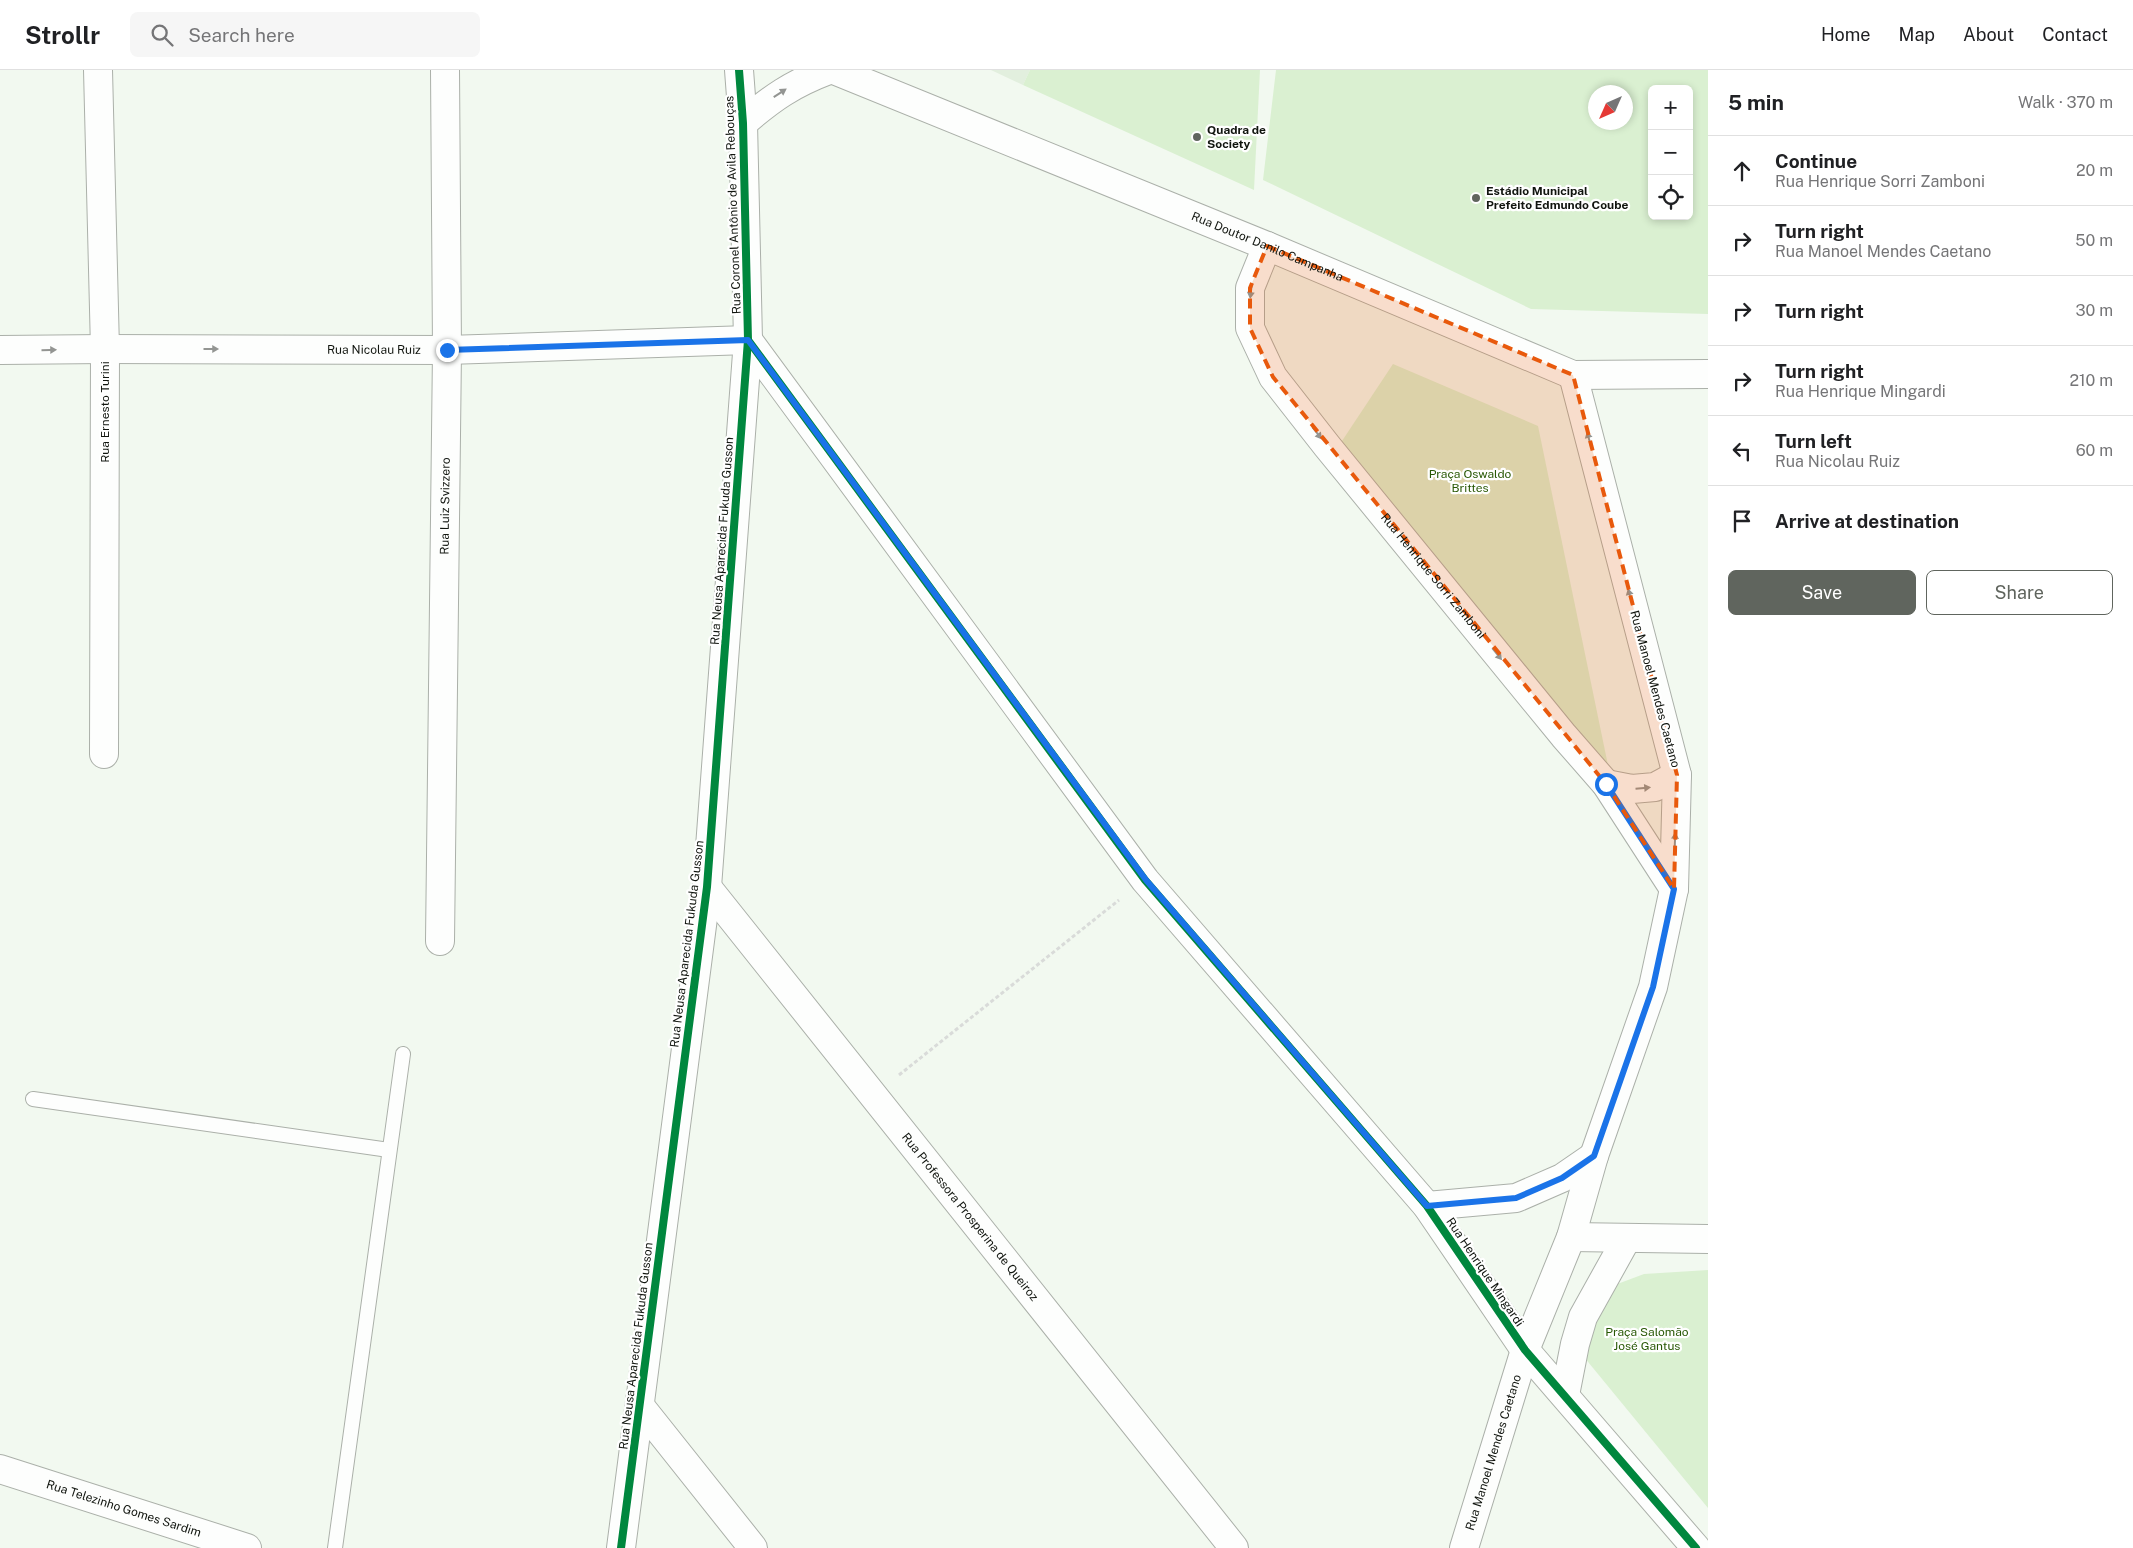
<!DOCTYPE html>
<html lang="en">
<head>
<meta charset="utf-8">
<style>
	body { margin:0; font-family:"Public Sans",sans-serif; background:#f6f6f6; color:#202124 }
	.controls { position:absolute; right:15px; top:15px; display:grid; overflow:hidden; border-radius:8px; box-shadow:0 2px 8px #0003 }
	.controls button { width:45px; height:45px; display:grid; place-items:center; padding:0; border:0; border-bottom:1px solid #e0e0e0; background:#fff; color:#202124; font:25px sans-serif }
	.compass { position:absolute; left:1588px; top:15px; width:45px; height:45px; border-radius:50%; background:#fff; box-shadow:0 2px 8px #0003; rotate:225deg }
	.stop { position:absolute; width:15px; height:15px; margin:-11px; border:4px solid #1a73e8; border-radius:50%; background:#fff }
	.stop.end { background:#1a73e8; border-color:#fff; box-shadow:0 1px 5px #0008 }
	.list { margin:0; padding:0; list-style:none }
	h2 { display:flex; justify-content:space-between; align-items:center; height:65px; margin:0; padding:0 20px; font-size:21px }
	h2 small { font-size:16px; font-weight:400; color:#757577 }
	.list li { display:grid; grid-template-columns:32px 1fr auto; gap:15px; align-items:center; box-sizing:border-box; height:70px; padding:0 20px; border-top:1px solid #e0e0e0 }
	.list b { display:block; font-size:19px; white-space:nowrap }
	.list p { margin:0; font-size:16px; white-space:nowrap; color:#757577 }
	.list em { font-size:16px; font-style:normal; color:#757577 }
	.actions { display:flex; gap:10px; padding:15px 20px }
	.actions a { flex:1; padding:11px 0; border:1px solid #60655e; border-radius:8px; text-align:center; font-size:18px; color:#60655e }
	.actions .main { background:#60655e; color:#fff }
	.icon { flex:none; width:28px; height:28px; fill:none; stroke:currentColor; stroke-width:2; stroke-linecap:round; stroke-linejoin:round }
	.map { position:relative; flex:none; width:1708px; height:1478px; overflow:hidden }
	header { display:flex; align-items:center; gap:30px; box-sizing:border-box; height:70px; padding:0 25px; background:#fff; border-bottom:1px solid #e0e0e0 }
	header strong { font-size:24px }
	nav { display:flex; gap:28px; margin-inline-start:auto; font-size:18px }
	.search { width:350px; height:45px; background:#f6f6f6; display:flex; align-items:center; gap:12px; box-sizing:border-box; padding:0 18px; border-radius:8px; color:#757577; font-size:19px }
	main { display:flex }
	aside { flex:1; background:#fff }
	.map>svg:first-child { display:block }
	.built { fill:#e2efde }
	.green { fill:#daf0d1; fill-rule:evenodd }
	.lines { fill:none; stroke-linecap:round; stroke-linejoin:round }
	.service-casing { stroke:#abb0a9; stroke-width:16 }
	.minor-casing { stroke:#abb0a9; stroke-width:30 }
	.tertiary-casing { stroke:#abb0a9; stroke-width:30 }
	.path { stroke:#d9dbd9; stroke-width:3; stroke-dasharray:4 2.5; stroke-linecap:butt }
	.service { stroke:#fdfefd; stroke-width:14 }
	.minor { stroke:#fdfefd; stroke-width:28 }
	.tertiary { stroke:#fdfefd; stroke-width:28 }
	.cycleway-casing { stroke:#fff; stroke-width:11 }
	.cycleway { stroke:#00873e; stroke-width:8 }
	.oneway { fill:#939592 }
	.route { stroke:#1a73e8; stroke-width:6 }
	.marked { fill:#e8590c; fill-opacity:0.2; stroke:#e8590c; stroke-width:4; stroke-dasharray:10 6; stroke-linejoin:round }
	.poi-dot { fill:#60655e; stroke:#fff; stroke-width:2 }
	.labels { text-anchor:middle; stroke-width:4.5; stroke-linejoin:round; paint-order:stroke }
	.poi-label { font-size:12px; font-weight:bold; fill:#11150f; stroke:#fff; text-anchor:start }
	.street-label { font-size:12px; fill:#11150f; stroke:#fff }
	.park-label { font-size:12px; fill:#285805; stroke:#fff }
</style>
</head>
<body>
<header>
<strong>Strollr</strong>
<div class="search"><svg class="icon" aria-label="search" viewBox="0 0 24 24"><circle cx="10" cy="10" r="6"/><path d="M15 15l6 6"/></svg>Search here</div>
<nav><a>Home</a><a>Map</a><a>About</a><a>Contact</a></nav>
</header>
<main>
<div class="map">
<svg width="1708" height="1478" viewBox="0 0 1708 1478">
	<rect width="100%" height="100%" fill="#f2f9f0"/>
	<polygon class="built" points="991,0 1030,0 1023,15"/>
	<g class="green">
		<polygon points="1030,0 1260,0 1254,120 1023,15"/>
		<path d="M1276 0H1708V244L1531 239 1263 110ZM1652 19H1689V146H1652ZM1626 22V52H1596V22Z"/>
		<polygon points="1393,294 1538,356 1610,705 1340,374"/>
		<polygon points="1708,1200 1708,1438 1584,1287 1604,1219 1644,1204"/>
	</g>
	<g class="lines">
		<defs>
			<g id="service">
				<polyline points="33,1029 389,1080"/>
				<polyline points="335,1478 403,984"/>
			</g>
			<g id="minor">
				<polyline points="98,0 105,279 104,684"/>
				<path id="s1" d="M1267 176 1250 218V258L1273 307 1327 376 1564 666 1606 714 1674 819"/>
				<polyline points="748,270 1145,810 1427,1136 1525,1280 1696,1478"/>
				<polyline points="1606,714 1632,719 1655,717 1677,705"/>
				<path id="s2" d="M707 817 1234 1478"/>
				<path id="s3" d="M440 871 447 280 445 0"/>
				<polyline points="1427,1136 1516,1128 1562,1108 1594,1086"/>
				<polyline points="1571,1167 1708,1169"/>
				<polyline points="1565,1325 1575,1274 1583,1247 1627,1168"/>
				<polyline points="640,1336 753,1478"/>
				<path id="s4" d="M0 1399 247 1478"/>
				<polyline points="621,1478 707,817 748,270"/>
				<path id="s5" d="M1464 1478 1525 1280 1571 1167 1594 1086 1653 917 1674 819 1677 705 1573 305"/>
			</g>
			<g id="tertiary">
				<path id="s6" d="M834 0 1267 176 1573 305 1708 304"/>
				<path d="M743 53C772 28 792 14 829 0"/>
				<path id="s7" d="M0 280 105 279 447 280 748 270 743 53 739 0"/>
			</g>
		</defs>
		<use href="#service" class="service-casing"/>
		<use href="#minor" class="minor-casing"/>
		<use href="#tertiary" class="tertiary-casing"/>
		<polyline class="path" points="899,1005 1119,830"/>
		<use href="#service" class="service"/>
		<use href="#minor" class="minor"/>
		<use href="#tertiary" class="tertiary"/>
		<defs>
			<g id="cycleway">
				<polyline points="748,270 1145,810 1427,1136 1525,1280 1696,1478"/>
				<polyline points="621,1478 707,817 748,270 743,53 739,0"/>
			</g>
		</defs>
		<use href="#cycleway" class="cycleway-casing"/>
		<use href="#cycleway" class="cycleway"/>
	</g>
	<defs><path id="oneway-solid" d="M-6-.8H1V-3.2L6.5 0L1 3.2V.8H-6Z" transform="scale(1.25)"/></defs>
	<g class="oneway">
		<use href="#oneway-solid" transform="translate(780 23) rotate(-33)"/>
		<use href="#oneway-solid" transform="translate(1251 221) rotate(97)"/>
		<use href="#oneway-solid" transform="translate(211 279)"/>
		<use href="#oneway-solid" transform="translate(49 280) rotate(-1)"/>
		<use href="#oneway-solid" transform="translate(1317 363) rotate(52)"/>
		<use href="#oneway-solid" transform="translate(1589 369) rotate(-105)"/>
		<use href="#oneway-solid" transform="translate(1630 526) rotate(-105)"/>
		<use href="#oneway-solid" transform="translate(1497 584) rotate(51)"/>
		<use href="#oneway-solid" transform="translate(1643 718) rotate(-5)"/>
		<use href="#oneway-solid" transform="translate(1675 770) rotate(-88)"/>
	</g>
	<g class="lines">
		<polyline class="route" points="447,280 748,270 1146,810 1427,1136 1516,1128 1562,1108 1594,1086 1653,917 1674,819 1606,714"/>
	</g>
	<path class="marked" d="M1267 176 1573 305 1677 705 1674 819 1606 714 1273 307 1250 258V218Z"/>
	<g class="poi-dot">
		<circle cx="1197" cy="67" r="5"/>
		<circle cx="1476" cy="128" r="5"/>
	</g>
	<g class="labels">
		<g class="poi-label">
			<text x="1207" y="64">Quadra de<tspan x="1207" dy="14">Society</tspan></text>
			<text x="1486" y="125">Estádio Municipal<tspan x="1486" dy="14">Prefeito Edmundo Coube</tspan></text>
		</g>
		<g class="street-label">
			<text transform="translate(733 135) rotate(-92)" y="4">Rua Coronel Antônio de Avila Rebouças</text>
			<text dy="4" stroke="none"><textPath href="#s6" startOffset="468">Rua Doutor Danilo Campanha</textPath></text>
			<text dy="4" stroke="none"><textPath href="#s7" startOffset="374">Rua Nicolau Ruiz</textPath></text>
			<text transform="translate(105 342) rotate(-90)" y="4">Rua Ernesto Turini</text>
			<text dy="4" stroke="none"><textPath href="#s3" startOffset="435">Rua Luiz Svizzero</textPath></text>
			<text transform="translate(722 471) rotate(-86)" y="4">Rua Neusa Aparecida Fukuda Gusson</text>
			<text dy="4" stroke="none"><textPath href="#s1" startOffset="395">Rua Henrique Sorri Zamboni</textPath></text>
			<text transform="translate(1655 619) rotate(75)" y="4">Rua Manoel Mendes Caetano</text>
			<text transform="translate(687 874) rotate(-83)" y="4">Rua Neusa Aparecida Fukuda Gusson</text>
			<text dy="4" stroke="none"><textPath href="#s2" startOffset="422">Rua Professora Prosperina de Queiroz</textPath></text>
			<text transform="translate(1485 1202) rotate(56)" y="4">Rua Henrique Mingardi</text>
			<text transform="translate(636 1276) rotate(-83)" y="4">Rua Neusa Aparecida Fukuda Gusson</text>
			<text dy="4" stroke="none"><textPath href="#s5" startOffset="100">Rua Manoel Mendes Caetano</textPath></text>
			<text dy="4" stroke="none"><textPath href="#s4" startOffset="130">Rua Telezinho Gomes Sardim</textPath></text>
		</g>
		<g class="park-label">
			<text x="1470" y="408">Praça Oswaldo<tspan x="1470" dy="14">Brittes</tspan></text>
			<text x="1647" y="1266">Praça Salomão<tspan x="1647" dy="14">José Gantus</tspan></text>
		</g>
	</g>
</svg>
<div class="controls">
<button>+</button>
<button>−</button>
<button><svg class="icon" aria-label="locate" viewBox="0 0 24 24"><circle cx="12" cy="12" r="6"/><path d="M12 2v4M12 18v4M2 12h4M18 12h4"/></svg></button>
</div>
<svg class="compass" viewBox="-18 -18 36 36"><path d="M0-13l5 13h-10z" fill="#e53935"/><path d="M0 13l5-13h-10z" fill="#757577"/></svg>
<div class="stop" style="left:1606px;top:714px"></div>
<div class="stop end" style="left:447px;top:280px"></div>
</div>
<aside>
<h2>5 min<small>Walk · 370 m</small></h2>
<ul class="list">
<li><svg class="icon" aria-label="ahead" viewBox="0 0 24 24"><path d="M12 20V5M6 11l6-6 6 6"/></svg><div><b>Continue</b><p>Rua Henrique Sorri Zamboni</p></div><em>20 m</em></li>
<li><svg class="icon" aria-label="right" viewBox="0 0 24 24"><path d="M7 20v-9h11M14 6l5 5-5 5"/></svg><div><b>Turn right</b><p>Rua Manoel Mendes Caetano</p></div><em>50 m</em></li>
<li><svg class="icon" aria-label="right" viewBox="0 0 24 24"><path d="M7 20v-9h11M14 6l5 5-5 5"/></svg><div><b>Turn right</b></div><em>30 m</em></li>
<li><svg class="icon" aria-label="right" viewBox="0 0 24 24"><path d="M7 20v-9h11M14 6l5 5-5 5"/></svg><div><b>Turn right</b><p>Rua Henrique Mingardi</p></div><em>210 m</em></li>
<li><svg class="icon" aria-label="left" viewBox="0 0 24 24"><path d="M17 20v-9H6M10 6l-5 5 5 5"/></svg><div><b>Turn left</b><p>Rua Nicolau Ruiz</p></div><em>60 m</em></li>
<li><svg class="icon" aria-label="arrive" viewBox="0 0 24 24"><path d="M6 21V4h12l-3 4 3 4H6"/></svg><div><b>Arrive at destination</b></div></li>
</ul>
<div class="actions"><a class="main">Save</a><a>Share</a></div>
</aside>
</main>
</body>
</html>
